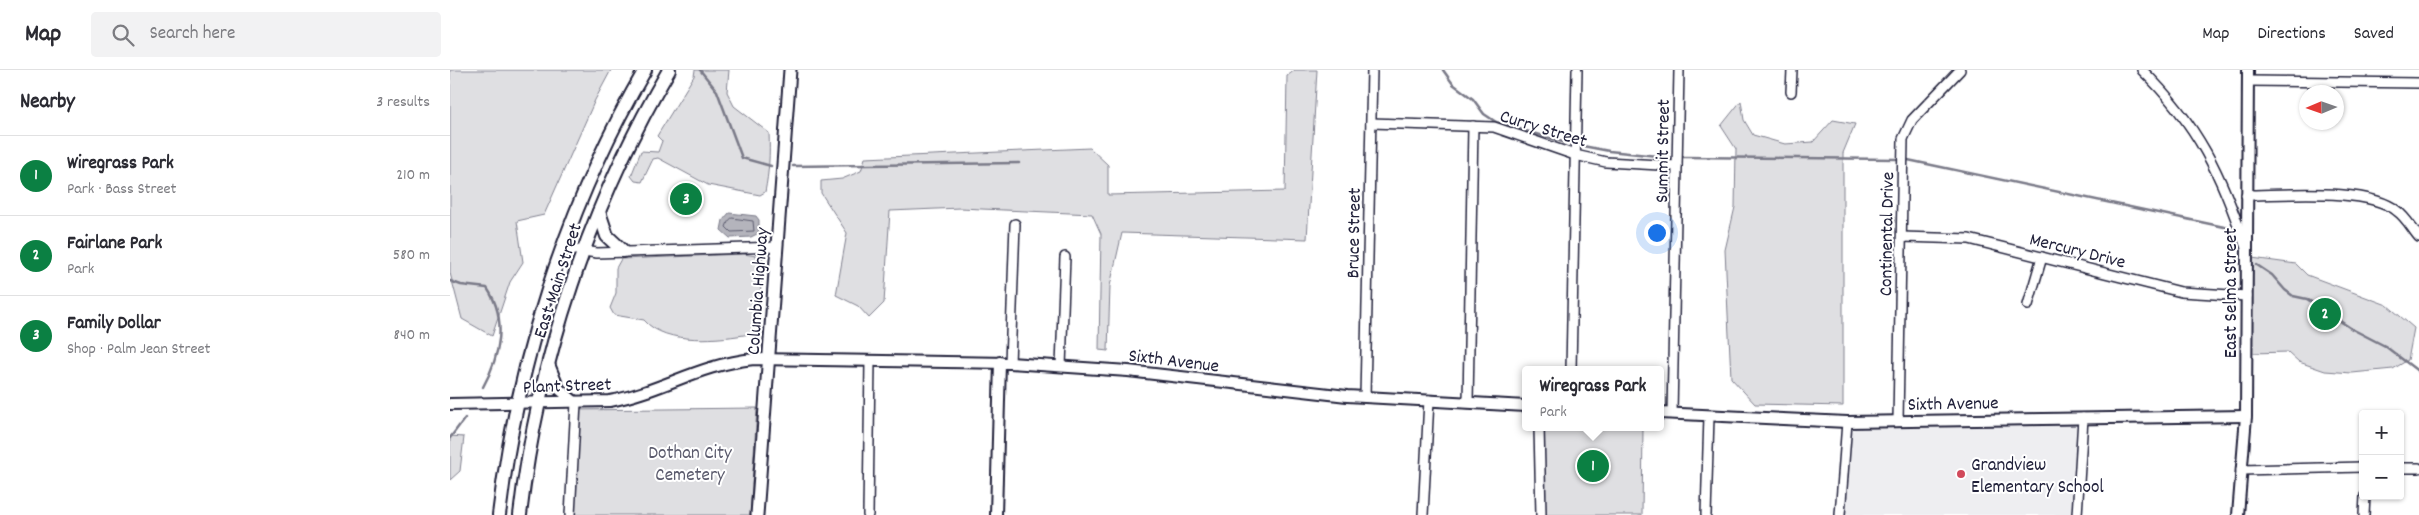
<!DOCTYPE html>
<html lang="en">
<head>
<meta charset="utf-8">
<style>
	body { margin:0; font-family:Dekko,sans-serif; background:#f2f2f3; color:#2b2b33 }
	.controls { position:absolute; right:15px; bottom:15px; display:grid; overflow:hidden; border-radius:5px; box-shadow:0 1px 4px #0004 }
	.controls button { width:45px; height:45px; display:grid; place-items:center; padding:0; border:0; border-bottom:1px solid #e1e1e2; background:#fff; color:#2b2b33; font:25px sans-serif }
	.compass { position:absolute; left:1849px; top:15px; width:45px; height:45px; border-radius:50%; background:#fff; box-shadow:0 1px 4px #0004; rotate:268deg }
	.you { position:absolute; left:1206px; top:162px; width:18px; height:18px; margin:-12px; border:4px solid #fff; border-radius:50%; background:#1a73e8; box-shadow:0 0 0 8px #1a73e833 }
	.badge { display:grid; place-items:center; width:32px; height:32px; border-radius:50%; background:#0b8043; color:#fff; font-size:16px; font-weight:700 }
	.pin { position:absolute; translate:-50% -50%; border:2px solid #fff; box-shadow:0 1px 5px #0006 }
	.popup { position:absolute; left:1072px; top:296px; width:142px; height:65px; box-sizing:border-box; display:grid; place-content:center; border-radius:5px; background:#fff; filter:drop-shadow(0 1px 4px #0005); font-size:16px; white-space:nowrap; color:#7c7c81 }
	.popup b { font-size:19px; color:#2b2b33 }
	.popup::after { content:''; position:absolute; left:50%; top:100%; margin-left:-10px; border:10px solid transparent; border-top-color:#fff }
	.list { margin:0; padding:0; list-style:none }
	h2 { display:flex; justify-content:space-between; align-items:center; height:65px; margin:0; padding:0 20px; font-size:21px }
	h2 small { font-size:16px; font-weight:400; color:#7c7c81 }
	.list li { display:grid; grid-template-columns:32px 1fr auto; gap:15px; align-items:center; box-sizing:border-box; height:80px; padding:0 20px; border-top:1px solid #e1e1e2 }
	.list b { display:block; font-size:19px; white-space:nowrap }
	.list p { margin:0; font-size:16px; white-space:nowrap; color:#7c7c81 }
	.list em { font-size:16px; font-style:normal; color:#7c7c81 }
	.icon { flex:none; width:28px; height:28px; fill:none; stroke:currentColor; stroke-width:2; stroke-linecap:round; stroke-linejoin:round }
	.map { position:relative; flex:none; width:1969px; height:445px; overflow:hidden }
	header { display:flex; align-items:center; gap:30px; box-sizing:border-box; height:70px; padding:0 25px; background:#fff; border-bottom:1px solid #e1e1e2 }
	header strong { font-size:24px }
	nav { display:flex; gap:28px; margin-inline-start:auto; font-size:18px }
	.search { width:350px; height:45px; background:#f2f2f3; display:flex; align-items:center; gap:12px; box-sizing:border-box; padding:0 18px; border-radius:5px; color:#7c7c81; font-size:19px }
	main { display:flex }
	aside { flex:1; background:#fff }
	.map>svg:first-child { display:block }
	.built { fill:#eeeef1 }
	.green { fill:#dfdfe2; stroke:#80808e }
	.water { fill:#b4b4bc; stroke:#7a7a88 }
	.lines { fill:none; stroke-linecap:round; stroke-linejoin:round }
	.shore { stroke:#5c5c6f; stroke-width:1 }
	.stream { stroke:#7a7a88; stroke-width:2.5 }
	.minor-casing { stroke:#22223b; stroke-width:12 }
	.tertiary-casing { stroke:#22223b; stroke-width:14 }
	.secondary-casing { stroke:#22223b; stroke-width:15 }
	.primary-casing { stroke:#22223b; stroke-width:16 }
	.minor { stroke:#fff; stroke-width:9 }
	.tertiary { stroke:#fff; stroke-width:10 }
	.secondary { stroke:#fff; stroke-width:11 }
	.primary { stroke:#fff; stroke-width:12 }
	.poi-dot { fill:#d1495b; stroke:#fff; stroke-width:2 }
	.labels { text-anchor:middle; stroke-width:4; stroke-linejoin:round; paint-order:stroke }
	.street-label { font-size:19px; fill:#22223b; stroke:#fff }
	.park-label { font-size:19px; fill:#5b5b6d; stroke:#fff }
	.poi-label { font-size:19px; fill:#22223b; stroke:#fff; text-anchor:start }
</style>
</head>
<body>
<header>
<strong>Map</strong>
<div class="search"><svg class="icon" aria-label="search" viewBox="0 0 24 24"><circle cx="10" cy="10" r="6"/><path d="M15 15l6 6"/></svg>Search here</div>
<nav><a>Map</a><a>Directions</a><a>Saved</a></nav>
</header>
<main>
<aside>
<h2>Nearby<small>3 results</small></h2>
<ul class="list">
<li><span class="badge">1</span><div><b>Wiregrass Park</b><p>Park · Bass Street</p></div><em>210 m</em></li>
<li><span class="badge">2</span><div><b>Fairlane Park</b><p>Park</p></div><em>580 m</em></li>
<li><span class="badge">3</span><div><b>Family Dollar</b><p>Shop · Palm Jean Street</p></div><em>840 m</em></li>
</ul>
</aside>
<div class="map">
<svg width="1969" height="445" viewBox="0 0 1969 445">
	<rect width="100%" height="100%" fill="#fff"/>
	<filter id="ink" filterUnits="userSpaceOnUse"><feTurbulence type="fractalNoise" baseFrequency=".02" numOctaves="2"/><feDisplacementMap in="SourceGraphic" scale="10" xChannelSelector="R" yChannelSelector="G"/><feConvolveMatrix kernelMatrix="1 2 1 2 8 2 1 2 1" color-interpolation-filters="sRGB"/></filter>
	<g filter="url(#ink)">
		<polygon class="built" points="1623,354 1627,358 1622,445 1395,445 1401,363 1405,359"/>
		<g class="green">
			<polygon points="0,0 161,0 145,30 94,145 67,151 73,192 60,212 42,266 12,249 0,203"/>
			<path d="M245 0H279L277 22 284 36 319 63C320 84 319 102 315 122L310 125 258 115 208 88 203 89 192 112 185 111 181 106 191 81 208 82 212 71 207 66 244 6Z"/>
			<polygon points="845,0 867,0 857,169 672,163 660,216 658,281 649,280 651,164 642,144 510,138 440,141 434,233 419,248 408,236 386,225 397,163 371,123 371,111 392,109 411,101 415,88 640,78 658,95 658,125 835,121 837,6"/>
			<polygon points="1291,31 1294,50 1303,65 1335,74 1363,72 1383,50 1405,54 1393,83 1393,336 1305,334 1281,308 1275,180 1285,137 1286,79 1271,56"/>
			<path d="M293 184 313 187C309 207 314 250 300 264 271 269 216 276 194 250L164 245 160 238 166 223V198L171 189Z"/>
			<polygon points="1802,188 1846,194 1857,205 1937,235 1964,258 1958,290 1943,299 1902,303 1875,301 1849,292 1838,282 1802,283"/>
			<polygon points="307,338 300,445 116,445 121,340"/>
			<polygon points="1094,357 1193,357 1192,445 1095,445"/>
			<polygon points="0,366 14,367 10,401 0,410"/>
		</g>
		<polygon class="water" points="279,143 306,146 309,150 309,163 301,167 280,168 271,160 273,150"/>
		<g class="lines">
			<polygon class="shore" points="282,148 303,151 304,161 281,162 276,157 278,152"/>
			<g class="stream">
				<polyline points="250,0 267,21 292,88 321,96"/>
				<polyline points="993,0 1003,14 1023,29 1034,44 1046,52 1116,73"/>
				<polyline points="1133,76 1159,81 1217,87"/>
				<polyline points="1233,87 1446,89"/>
				<polyline points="1458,90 1779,158"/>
				<polyline points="343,96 569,93"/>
				<polyline points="1807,195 1822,205 1835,220 1843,226 1857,229 1902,259 1935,276 1969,302"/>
				<path d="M0 211 11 215 37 218C58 249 50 286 33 317"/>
				<polyline points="0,368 15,348"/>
			</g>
			<defs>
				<g id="minor">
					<path d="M1692 0C1748 54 1772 106 1796 178"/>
					<polyline points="1798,11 1969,13"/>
					<polyline points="1341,22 1342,0"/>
					<polyline points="921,53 1044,57 1125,85 1156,92 1227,96"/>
					<path d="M1796 125C1834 125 1918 117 1947 141 1956 147 1962 159 1969 167"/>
					<polyline points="1452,167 1519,169 1731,222 1797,226"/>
					<polyline points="113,178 147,183 326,177"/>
					<polyline points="1578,235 1592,187"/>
					<polyline points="560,293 565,154"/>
					<polyline points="611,296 615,187"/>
					<polyline points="1121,300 1127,0"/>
					<polyline points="915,327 922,0"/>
					<polyline points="1018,332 1023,56"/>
					<polyline points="1222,343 1229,0"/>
					<polyline points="1448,351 1453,69 1462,50 1510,0"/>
					<polyline points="1089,357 1091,445"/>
					<polyline points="1950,398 1969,398"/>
					<polyline points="1791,400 1913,397"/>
					<polyline points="120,445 126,333"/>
					<polyline points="418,445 420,291"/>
					<polyline points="973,445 979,330"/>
					<polyline points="1256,445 1259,346"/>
					<polyline points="1390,445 1397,352"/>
					<polyline points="1627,445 1633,348"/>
					<polyline points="1914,445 1915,426"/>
				</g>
				<g id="tertiary">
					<polyline points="99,294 109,319 126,333"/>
					<path d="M0 334 160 331C210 322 250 294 304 289L560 293 678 301 897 326 1076 336"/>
					<polyline points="1210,343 1397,352 1796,346"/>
					<polyline points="546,445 550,292"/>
					<polyline points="1788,445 1796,346 1798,0"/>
				</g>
				<polyline id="secondary" points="307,445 340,0"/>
				<g id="primary">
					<polyline points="149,142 157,166 173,181"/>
					<path d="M49 445C67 291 117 134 195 0"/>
					<path d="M70 445C88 289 140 135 219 0"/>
				</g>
			</defs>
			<use href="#minor" class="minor-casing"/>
			<use href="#tertiary" class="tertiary-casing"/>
			<use href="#secondary" class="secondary-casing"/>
			<use href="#primary" class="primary-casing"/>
			<use href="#minor" class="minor"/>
			<use href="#tertiary" class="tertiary"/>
			<use href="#secondary" class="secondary"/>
			<use href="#primary" class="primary"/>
		</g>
	</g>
	<circle class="poi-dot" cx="1511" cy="404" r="5"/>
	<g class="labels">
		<g class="street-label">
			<text transform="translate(1094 57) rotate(17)" y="7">Curry Street</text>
			<text transform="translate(1211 81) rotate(-89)" y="7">Summit Street</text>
			<text transform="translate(902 163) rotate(-89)" y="7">Bruce Street</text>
			<text transform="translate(1435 164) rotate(-89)" y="7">Continental Drive</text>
			<text transform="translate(1628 179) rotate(14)" y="7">Mercury Drive</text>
			<text transform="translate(106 210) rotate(-72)" y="7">East Main Street</text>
			<text transform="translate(306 221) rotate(-86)" y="7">Columbia Highway</text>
			<text transform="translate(1779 223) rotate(-90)" y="7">East Selma Street</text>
			<text transform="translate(724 289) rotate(7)" y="7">Sixth Avenue</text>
			<text transform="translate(117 314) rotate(-2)" y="7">Plant Street</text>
			<text transform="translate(1503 332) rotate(-1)" y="7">Sixth Avenue</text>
		</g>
		<g class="park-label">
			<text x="240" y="388">Dothan City<tspan x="240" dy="22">Cemetery</tspan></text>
		</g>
		<g class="poi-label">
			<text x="1521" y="400">Grandview<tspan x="1521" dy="22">Elementary School</tspan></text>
		</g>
	</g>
</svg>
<div class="controls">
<button>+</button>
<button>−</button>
</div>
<svg class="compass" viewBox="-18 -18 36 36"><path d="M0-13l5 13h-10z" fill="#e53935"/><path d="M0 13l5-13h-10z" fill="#7c7c81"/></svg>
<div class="you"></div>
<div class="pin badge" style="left:1143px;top:396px">1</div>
<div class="popup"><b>Wiregrass Park</b>Park</div>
<div class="pin badge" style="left:1875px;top:244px">2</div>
<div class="pin badge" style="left:236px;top:129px">3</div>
</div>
</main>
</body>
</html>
